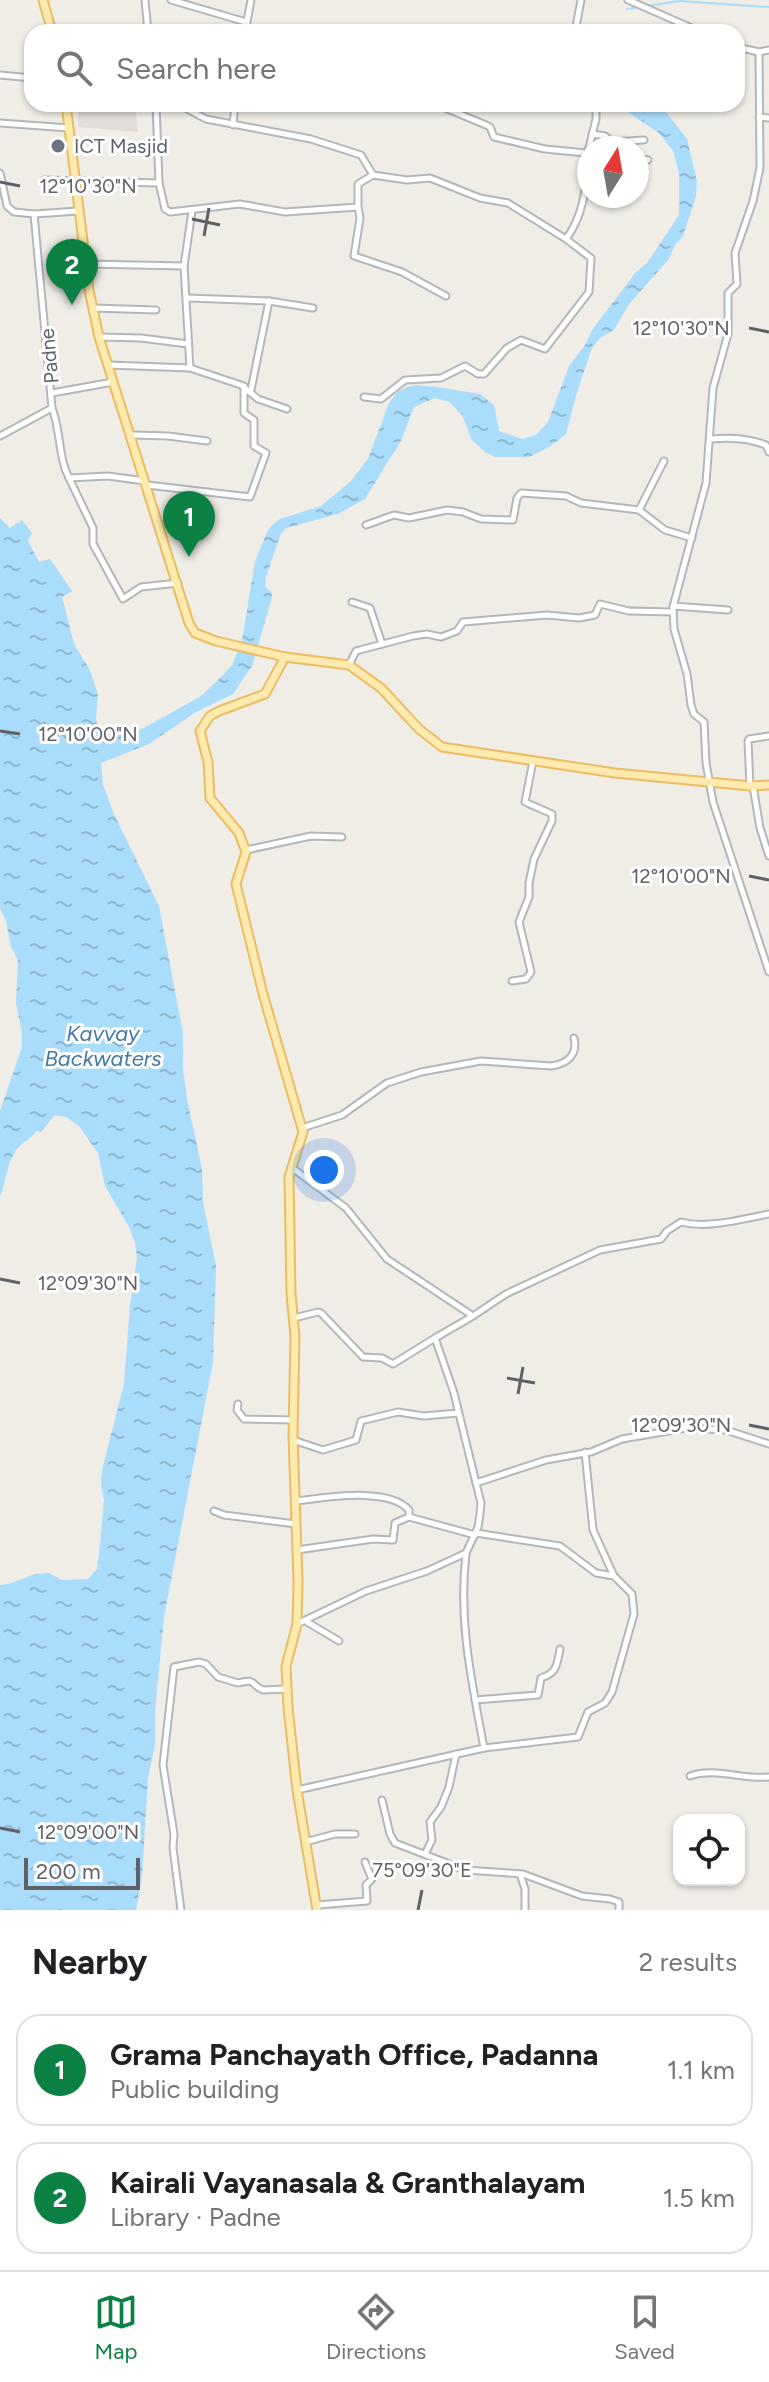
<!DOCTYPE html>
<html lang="en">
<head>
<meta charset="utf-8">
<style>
	body { margin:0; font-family:Figtree,sans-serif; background:#f2f2f2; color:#202124 }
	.controls { position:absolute; right:24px; bottom:24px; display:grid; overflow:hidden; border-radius:16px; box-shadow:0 2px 6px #0004 }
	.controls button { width:72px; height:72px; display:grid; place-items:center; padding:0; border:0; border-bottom:2px solid #e0e0e0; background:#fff; color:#202124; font:40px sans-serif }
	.compass { position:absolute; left:577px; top:136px; width:72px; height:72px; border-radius:50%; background:#fff; box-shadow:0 2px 6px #0004; rotate:11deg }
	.scale { position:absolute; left:24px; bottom:20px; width:116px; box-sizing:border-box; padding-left:8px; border:4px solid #5e6266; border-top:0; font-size:22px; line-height:28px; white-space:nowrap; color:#5e6266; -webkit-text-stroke:6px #fff; paint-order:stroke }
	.you { position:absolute; left:324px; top:1170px; width:28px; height:28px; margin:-20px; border:6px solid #fff; border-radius:50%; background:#1a73e8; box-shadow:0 0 0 12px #1a73e833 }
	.badge { display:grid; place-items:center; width:52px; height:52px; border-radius:50%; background:#0b8043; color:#fff; font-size:26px; font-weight:700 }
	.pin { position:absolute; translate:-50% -66px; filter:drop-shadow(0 2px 4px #0008) }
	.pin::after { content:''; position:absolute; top:42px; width:28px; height:24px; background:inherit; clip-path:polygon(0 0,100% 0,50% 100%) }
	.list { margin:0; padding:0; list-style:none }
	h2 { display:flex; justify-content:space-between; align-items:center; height:104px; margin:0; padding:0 32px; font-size:34px }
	h2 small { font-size:26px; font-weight:400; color:#757577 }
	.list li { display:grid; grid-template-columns:52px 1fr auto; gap:24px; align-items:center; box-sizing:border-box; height:112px; margin:0 16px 16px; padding:0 16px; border:2px solid #e0e0e0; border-radius:24px }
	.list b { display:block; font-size:30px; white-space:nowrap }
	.list p { margin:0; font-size:26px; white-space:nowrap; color:#757577 }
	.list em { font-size:26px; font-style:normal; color:#757577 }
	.icon { flex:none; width:44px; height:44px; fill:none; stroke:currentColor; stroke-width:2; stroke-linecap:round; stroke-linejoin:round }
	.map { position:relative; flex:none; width:769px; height:1910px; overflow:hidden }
	.search { position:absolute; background:#fff; box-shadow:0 2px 6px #0004; left:24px; right:24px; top:24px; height:88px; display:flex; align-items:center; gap:20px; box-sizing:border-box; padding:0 28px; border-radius:24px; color:#757577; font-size:30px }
	.sheet { height:360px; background:#fff }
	nav { display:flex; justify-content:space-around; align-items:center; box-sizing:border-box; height:112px; border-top:2px solid #e0e0e0; background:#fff; font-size:22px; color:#757577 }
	nav a { display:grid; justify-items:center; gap:4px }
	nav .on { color:#0b8043 }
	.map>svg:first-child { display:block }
	.education { fill:#e2ded7 }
	.water { fill:url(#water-ripples) }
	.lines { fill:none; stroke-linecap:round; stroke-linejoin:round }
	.stream { stroke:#aaddfc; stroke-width:2 }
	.minor-casing { stroke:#b3b7ba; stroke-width:9 }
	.major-casing { stroke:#ecbc63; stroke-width:11 }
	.minor { stroke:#fff; stroke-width:5 }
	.major { stroke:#fceaaf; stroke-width:7 }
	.ticks { fill:none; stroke:#5e6266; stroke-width:3 }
	.worship-dot { fill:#6b7280; stroke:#fff; stroke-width:3 }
	.labels { text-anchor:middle; stroke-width:6; stroke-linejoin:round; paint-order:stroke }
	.worship-label { font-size:20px; fill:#5b616d; stroke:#fff; text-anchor:start }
	.street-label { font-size:20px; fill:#5e6266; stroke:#fff }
	.water-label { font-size:22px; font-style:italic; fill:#437aa5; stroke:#fff }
	.ticks-label { font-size:20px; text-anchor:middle; fill:#5e6266; stroke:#fff; stroke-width:6; stroke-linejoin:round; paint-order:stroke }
</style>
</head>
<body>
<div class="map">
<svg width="769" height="1910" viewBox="0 0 769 1910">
	<defs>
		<pattern id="water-ripples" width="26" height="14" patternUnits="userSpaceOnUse" patternTransform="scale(2)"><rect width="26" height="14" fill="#aaddfc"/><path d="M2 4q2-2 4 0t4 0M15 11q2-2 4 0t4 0" fill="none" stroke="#8eb7d0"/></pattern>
	</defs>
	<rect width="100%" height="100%" fill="#efede6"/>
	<polygon class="education" points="78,104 135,104 138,132 78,127"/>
	<path class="water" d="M616 104H658L662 107 687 139 697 181 696 196 683 236 675 245 669 259 629 304 614 330 600 338 592 348 577 392 566 434 549 447 529 457H496L486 453 472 440 462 415 449 402 435 398 414 407 401 441 365 499 338 514 286 528 281 533 266 577 265 587 272 593 271 601 252 666 233 694 196 712 149 744 101 763 103 784 113 812 159 906 183 1033V1069L187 1099 202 1169 203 1202 216 1266 213 1362 164 1617 155 1712V1744L148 1778 142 1877 136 1910H0V1585L9 1584 35 1574 49 1573 62 1580 88 1579 97 1569 99 1555 104 1500 101 1486 102 1470 124 1384 130 1305 137 1258 135 1243 129 1227 105 1186 98 1153 79 1126 66 1117 55 1115 41 1132 36 1131C31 1139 23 1142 17 1149 7 1161 6 1182 0 1197V1111L22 1047V1033L16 1003 18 960 11 947 6 921 0 908V518L10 528 22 520 32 533 28 541 39 562 50 559 72 591 62 597 74 644 90 670 98 695 96 718 99 740 144 728 201 696 223 675 232 665 242 641 255 561 269 528 280 519 321 506 351 481 368 459 389 403 398 391 415 385 437 387 480 394 494 405 499 431 522 439 536 435 548 422 569 366 585 345 592 330 636 272 647 263 679 215V173L673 151 659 133Z"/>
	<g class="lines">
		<g class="stream">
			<polyline points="647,6 679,1 769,7"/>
			<polyline points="627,9 641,7"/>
		</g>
		<defs>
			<g id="minor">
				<polyline points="145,0 148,32"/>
				<polyline points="171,0 246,22"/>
				<polyline points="628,0 701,32"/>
				<polyline points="245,32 251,0"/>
				<polyline points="575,32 581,0"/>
				<polyline points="737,47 759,52"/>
				<polyline points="769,50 759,52 760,168 753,201 735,253 737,284 728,293 728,334 713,388 706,483 673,607 674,629 687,674 691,705 694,714 704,722 706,763 713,802 769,972"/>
				<polyline points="0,75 32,78"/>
				<polyline points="156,104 159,183 165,209 170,212 240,204 285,212 358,207 358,184 373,175 407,180 430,178 480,198 508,203 566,239 591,258 589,292 545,349 521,340 507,348 484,374 478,374 465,366 441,378 405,380 381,399 364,397"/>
				<polyline points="178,104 206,119 311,139 361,155 373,175"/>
				<polyline points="374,104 401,107 438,105 486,125 490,127 494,137 545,149 586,153 589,148"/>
				<polyline points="759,117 769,118"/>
				<polyline points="0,123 69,128"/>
				<polyline points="233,125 235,104"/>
				<polyline points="592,134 605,136 612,142 644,140"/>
				<polyline points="589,148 596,119 596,104"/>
				<polyline points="637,158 648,160"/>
				<polyline points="0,173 7,206 14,212 34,214 52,408 0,436"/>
				<polyline points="44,180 159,183"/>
				<polyline points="358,207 360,218 354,256 402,272 446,296"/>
				<polyline points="34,214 78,211"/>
				<path d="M566 239C584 215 586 186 589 158"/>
				<polyline points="86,264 184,266 192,211"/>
				<polyline points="184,266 190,368 241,385 258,399 287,409"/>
				<polyline points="187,298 269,301 313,308"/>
				<polyline points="93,308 156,310"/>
				<polyline points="99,337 141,338 188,344"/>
				<polyline points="108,365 190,368"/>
				<polyline points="251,390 269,301"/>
				<polyline points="52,393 113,382"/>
				<path d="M52 408C61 431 58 457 69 478L108 476 145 481"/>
				<polyline points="132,435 168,436 207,441"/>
				<path d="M711 439C730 437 748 438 766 445L769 452"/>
				<polyline points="664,461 639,510 665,530 692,538"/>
				<polyline points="69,478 93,528 93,544 123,599 141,587 178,583"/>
				<polyline points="147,485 250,497 266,453 254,446 254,420 244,413 244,386"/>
				<polyline points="366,525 394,515 409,518 447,510 463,512 481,519 513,520 517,498 521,493 566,496 581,503 639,510"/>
				<polyline points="352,602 370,608 382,644"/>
				<polyline points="673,606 728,610"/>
				<polyline points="349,665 356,651 413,636 427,634 441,637 457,631 463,622 547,615 579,618 595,615 600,604 629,611 673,612"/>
				<polyline points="750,786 748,741 749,739 769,736"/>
				<polyline points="753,786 760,828 769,856"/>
				<polyline points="246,850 311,836 342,837"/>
				<polyline points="512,981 526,979 531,972 519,922 529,897 529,883 534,859 552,821 552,814 525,802 533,761"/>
				<path d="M302 1128 342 1115 387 1083 421 1072 481 1061 551 1066C567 1064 578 1055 574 1038"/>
				<polyline points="291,1167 346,1208 387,1259 473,1316 435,1338 454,1393 476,1483"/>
				<path d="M473 1316 506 1294 600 1250 661 1239 667 1231 681 1222C708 1229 742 1219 769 1214"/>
				<polyline points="294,1318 318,1312 321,1313 363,1357 382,1358 393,1364 435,1338"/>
				<polyline points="238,1404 237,1410 244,1419 293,1420"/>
				<polyline points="293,1440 323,1450 356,1440 361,1421 398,1412 424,1416 458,1413"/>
				<polyline points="585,1452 593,1530 614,1576"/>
				<path d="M296 1501C324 1498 388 1486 409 1510V1517L395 1523 393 1540 373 1539 297 1550"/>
				<polyline points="214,1511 224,1515 296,1524"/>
				<polyline points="409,1517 475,1535"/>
				<polyline points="476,1533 560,1546 596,1573 614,1576 632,1594 634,1614 612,1692 605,1703 588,1712 578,1737 484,1748"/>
				<polyline points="307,1622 339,1641"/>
				<polyline points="297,1624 366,1591 427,1571 466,1553 478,1527 480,1514 481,1503 476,1483 546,1460 591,1452 622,1439 686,1428 726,1430 769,1444"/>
				<path d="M475 1700 538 1695 541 1678C557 1673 557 1665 560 1649"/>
				<path d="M690 1776C715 1767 743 1780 769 1777"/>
				<path d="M297 1790 484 1748C472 1683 458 1621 466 1554"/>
				<polyline points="382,1800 390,1834 395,1843 465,1870 523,1874 582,1896 610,1899 619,1902 619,1910"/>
				<polyline points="305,1842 335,1834 355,1834"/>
				<polyline points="425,1854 432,1840 430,1822 441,1807 449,1787 456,1754"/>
				<polyline points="520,1874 525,1889 525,1910"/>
				<polyline points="317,1905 367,1901 366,1885 372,1879 365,1862"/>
				<path d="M181 1910 173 1848 174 1834 163 1765 174 1667 199 1662 206 1664 218 1677 238 1683C257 1678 249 1684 263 1690L287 1689"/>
			</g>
			<g id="major">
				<polyline points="43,0 52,32"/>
				<polyline points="66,104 89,290 99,337 189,623 195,633 216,641 285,657 349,665 381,688 419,729 442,747 615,773 750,786 769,785"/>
				<polyline points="285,657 265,694 219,711 210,716 200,731 208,762 210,798 239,833 246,852 236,884 263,994 303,1132 289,1177 291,1294 295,1336 293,1435 298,1581 297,1624 286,1666 288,1708 297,1790 317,1910"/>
			</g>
		</defs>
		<use href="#minor" class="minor-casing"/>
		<use href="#major" class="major-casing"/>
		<use href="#minor" class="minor"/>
		<use href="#major" class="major"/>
	</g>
	<path class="ticks" d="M0 182 20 186M192 219 220 225M204 236 209 208M749 328 769 332M0 731 20 734M749 876 769 880M0 1279 20 1283M507 1378 535 1383M518 1394 523 1367M749 1425 769 1429M0 1828 20 1832M418 1910 422 1890"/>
	<circle class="worship-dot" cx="58" cy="146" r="8"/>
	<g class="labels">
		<g class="worship-label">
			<text x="74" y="153">ICT Masjid</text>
		</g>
		<g class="street-label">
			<text transform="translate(49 356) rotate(-95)" y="7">Padne</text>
		</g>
		<g class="water-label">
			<text x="103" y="1041">Kavvay<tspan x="103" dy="25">Backwaters</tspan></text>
		</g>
	</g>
	<g class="ticks-label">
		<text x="88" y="193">12°10'30"N</text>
		<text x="681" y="335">12°10'30"N</text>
		<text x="88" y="741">12°10'00"N</text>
		<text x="681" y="883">12°10'00"N</text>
		<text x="88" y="1290">12°09'30"N</text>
		<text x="681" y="1432">12°09'30"N</text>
		<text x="88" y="1839">12°09'00"N</text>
		<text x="422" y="1877">75°09'30"E</text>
	</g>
</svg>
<div class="controls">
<button><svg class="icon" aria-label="locate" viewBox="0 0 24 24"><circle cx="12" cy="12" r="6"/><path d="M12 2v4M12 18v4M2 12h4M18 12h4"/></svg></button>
</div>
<svg class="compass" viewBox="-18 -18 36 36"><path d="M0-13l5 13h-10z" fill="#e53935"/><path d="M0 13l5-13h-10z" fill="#757577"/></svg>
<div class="scale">200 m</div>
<div class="you"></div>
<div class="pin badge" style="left:189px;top:557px">1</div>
<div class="pin badge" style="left:72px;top:305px">2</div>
<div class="search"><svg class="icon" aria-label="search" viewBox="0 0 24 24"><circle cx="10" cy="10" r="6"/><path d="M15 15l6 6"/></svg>Search here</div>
</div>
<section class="sheet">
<h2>Nearby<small>2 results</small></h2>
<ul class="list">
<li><span class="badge">1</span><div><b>Grama Panchayath Office, Padanna</b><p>Public building</p></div><em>1.1 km</em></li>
<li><span class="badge">2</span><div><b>Kairali Vayanasala &amp; Granthalayam</b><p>Library · Padne</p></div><em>1.5 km</em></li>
</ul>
</section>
<nav>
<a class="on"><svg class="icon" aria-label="map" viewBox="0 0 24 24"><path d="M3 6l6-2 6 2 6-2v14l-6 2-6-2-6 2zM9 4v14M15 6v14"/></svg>Map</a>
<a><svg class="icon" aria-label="directions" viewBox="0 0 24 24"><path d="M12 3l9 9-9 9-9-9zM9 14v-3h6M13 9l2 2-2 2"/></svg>Directions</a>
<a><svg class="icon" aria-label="saved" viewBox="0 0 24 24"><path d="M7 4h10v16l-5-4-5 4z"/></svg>Saved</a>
</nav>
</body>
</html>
